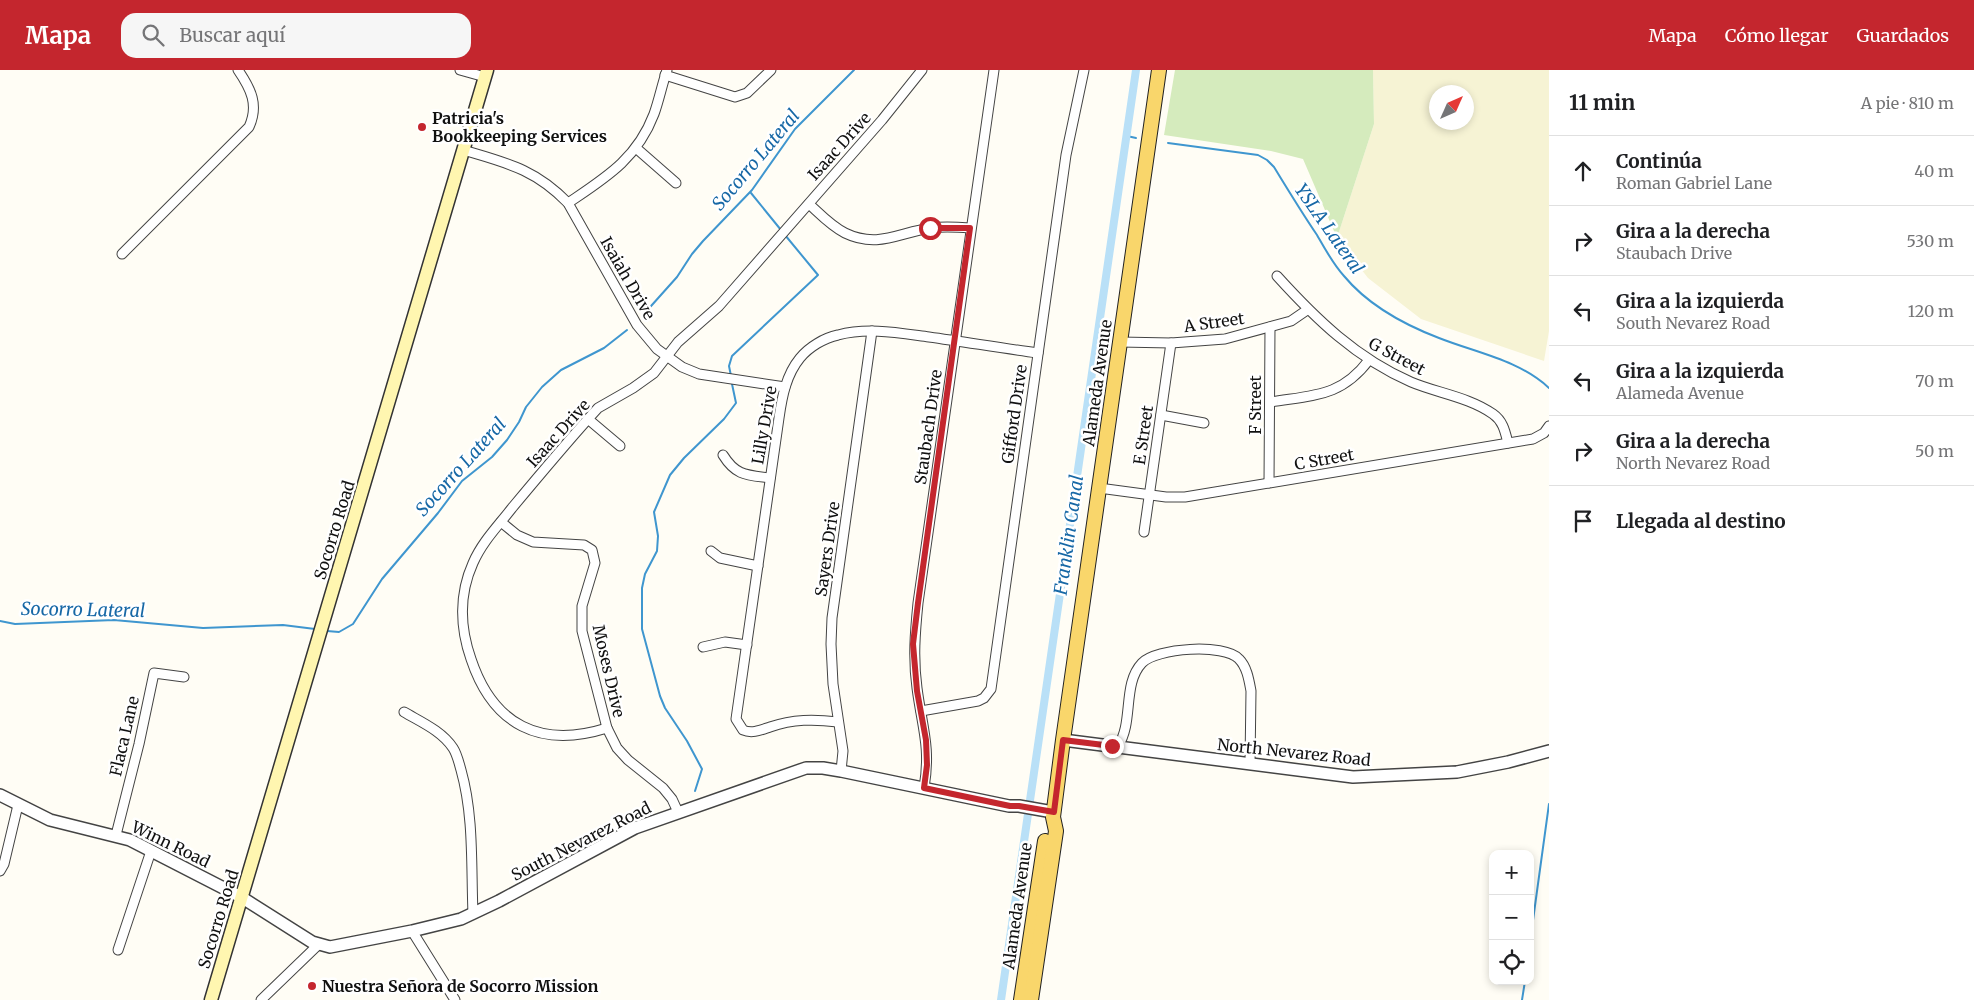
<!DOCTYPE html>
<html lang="es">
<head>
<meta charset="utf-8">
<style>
	body { margin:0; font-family:Merriweather,serif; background:#f6f6f6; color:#202124 }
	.controls { position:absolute; right:15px; bottom:15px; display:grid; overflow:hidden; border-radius:10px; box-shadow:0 2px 8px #0003 }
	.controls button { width:45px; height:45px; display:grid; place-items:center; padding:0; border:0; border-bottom:1px solid #e0e0e0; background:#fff; color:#202124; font:25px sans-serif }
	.compass { position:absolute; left:1429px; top:15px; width:45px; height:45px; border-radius:50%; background:#fff; box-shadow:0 2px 8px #0003; rotate:45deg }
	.stop { position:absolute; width:15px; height:15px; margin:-11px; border:4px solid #c4262e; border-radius:50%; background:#fff }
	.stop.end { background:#c4262e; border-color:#fff; box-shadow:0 1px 5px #0008 }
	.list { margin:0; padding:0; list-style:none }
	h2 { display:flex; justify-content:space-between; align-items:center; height:65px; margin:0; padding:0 20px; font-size:21px }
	h2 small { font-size:16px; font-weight:400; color:#757577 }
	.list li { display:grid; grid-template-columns:32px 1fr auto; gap:15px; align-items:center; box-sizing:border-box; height:70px; padding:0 20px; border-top:1px solid #e0e0e0 }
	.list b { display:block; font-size:19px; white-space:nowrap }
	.list p { margin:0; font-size:16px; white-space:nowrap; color:#757577 }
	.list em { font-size:16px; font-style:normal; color:#757577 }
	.icon { flex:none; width:28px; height:28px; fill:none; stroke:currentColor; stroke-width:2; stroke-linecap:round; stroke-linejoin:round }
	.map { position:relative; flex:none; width:1549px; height:930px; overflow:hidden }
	header { display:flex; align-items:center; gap:30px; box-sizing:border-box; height:70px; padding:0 25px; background:#c4262e; color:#fff }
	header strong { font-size:24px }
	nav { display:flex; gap:28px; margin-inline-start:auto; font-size:18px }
	.search { width:350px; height:45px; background:#f6f6f6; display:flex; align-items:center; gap:12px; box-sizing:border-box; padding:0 18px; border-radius:15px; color:#757577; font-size:19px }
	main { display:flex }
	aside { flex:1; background:#fff }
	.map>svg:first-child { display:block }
	.farmland { fill:#f6f3d4; fill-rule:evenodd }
	.green { fill:#d5ebbd }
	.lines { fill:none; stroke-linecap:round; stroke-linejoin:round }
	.stream { stroke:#3f96cf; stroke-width:2 }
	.canal { stroke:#b9e0f7; stroke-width:8 }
	.minor-casing { stroke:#444; stroke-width:11 }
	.tertiary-casing { stroke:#444; stroke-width:14 }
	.secondary-casing { stroke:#333; stroke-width:15 }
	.primary-casing { stroke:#222; stroke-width:16 }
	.minor { stroke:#fff; stroke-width:9 }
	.tertiary { stroke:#fff; stroke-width:11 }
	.secondary { stroke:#fff6b0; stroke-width:12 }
	.primary { stroke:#f9d66b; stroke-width:14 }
	.route { stroke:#c4262e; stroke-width:6 }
	.poi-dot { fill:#c4262e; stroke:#fff; stroke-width:2 }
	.labels { text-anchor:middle; stroke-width:5; stroke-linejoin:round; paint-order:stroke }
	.poi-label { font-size:16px; font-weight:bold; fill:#111; stroke:#fff; text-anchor:start }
	.street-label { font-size:16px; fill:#111; stroke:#fff }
	.water-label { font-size:18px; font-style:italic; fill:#1768a6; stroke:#fff }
</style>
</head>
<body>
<header>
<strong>Mapa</strong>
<div class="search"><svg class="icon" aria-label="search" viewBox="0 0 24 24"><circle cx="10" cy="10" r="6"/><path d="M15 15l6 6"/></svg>Buscar aquí</div>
<nav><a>Mapa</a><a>Cómo llegar</a><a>Guardados</a></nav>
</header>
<main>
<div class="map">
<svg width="1549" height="930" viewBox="0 0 1549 930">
	<rect width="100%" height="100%" fill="#fffdf5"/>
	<path class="farmland" d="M1373 0H1549V261L1544 291 1421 249 1368 208 1337 168 1374 54ZM1436 22H1466V52H1436Z"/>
	<polygon class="green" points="1175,0 1373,0 1374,54 1337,168 1303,89 1271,81 1164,65"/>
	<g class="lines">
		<g class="stream">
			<polyline points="1127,66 1136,68"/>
			<path d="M1168 73 1258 85 1267 90 1274 97C1288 120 1302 143 1317 165 1325 179 1333 194 1344 206 1368 235 1405 255 1439 268 1477 283 1519 290 1549 318"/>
			<polyline points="751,123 781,160"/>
			<polyline points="643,245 677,207 692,184 703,171 752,120 795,59 854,0"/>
			<polyline points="731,306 729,296 732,286 818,205 785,165"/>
			<polyline points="0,551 15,554 114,550 203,558 283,555 315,559"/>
			<polyline points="327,561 339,562 353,554 382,509 438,443 462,411 492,387 507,370 519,352 526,337 542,317 561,300 604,278 627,260"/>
			<polyline points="695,721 702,699 687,671 665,638 660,626 642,559 642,518 645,504 657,481 658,466 654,442 670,405 684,388 724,349 736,333 732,314"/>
			<polyline points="1530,872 1549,734"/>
			<polyline points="1522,930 1525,911"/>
		</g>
		<polyline class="canal" points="1001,930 1136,0"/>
		<defs>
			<g id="minor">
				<polyline points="460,0 485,7"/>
				<polyline points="665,5 735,27 747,23 771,0"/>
				<polyline points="636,78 676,113"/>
				<path d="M463 80C507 93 535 99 568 133L637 255 657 279 682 297 699 304 785 317"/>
				<path d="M568 133C605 108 637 89 654 44 659 30 662 15 667 0"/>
				<path d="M809 134C820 144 831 156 845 163 878 179 900 162 931 158 944 156 957 157 970 158"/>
				<path d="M122 184 249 57C259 35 251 19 238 0"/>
				<path d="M1277 206C1316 249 1356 288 1411 312 1437 323 1469 327 1493 344 1503 351 1505 361 1508 373"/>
				<polyline points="1120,272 1171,273 1225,269 1291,251 1307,240"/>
				<path d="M1271 332C1314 325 1341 327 1369 290"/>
				<polyline points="1161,345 1204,353"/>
				<polyline points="588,349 620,376"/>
				<path d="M723 385C736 406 747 405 770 408"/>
				<polyline points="1269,413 1270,257"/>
				<polyline points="1099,418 1166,427 1185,427 1533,369 1544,363 1549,356"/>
				<polyline points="501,452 517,465 533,472 584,475 592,480 595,493 582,536 582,561 607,658 617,678 628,690 663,718 672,729 678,742"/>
				<polyline points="1144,462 1171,273"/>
				<polyline points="711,481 720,488 758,496"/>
				<polyline points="703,577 725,572 747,575"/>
				<polyline points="921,641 978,631 984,628 991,619 1066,85 1084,0"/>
				<path d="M404 642C421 652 442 661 453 678 457 684 459 693 461 700 474 746 471 796 473 844"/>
				<path d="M838 652C814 649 793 649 770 657 761 660 752 664 743 660L736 649 779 348C782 327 786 305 800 288 809 277 824 268 838 265 868 257 899 263 929 267 965 272 1001 278 1038 283"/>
				<path d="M607 658C540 679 493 655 471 589 460 558 459 524 473 493 482 472 498 456 512 438 537 408 562 378 588 349L598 338 633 318 654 303 678 272 719 236 882 50 922 0"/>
				<path d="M1118 676C1134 652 1122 614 1142 593 1156 578 1224 573 1239 589 1247 597 1249 610 1251 621L1250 693"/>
				<polyline points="841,701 843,681 833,614 831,574 832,548 872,261"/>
				<path d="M924 718C931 677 922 657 917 618 913 589 915 563 918 533L994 0"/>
				<polyline points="116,765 139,674 154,603 184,607"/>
				<polyline points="0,801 4,794 18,735"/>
				<polyline points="412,861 455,930"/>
				<polyline points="118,880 151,781"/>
				<polyline points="261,930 318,875"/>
			</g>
			<g id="tertiary">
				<polyline points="1063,670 1353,707 1457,702 1508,692 1549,681"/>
				<polyline points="0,725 50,750 130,770 241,827 312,872 330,877 412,861 461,849 499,831 635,758 806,698 823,698 841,701 1009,736 1019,736 1053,742"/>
			</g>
			<polyline id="secondary" points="211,930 487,0"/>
			<g id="primary">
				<polyline points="1021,930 1045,771"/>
				<polyline points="1031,930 1056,761 1053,747 1063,670 1159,0"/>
			</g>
		</defs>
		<use href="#minor" class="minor-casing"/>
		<use href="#tertiary" class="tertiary-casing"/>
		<use href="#secondary" class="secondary-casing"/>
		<use href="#primary" class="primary-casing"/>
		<use href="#minor" class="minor"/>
		<use href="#tertiary" class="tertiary"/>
		<use href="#secondary" class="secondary"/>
		<use href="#primary" class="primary"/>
	</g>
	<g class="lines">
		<polyline class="route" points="930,158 970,158 918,533 913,574 917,621 926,670 927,695 924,718 1010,736 1019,736 1054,742 1063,670 1112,676"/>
	</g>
	<g class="poi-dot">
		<circle cx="422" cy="57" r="5"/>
		<circle cx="312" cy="916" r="5"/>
	</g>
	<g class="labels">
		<g class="poi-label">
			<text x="432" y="54">Patricia's<tspan x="432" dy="18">Bookkeeping Services</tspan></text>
			<text x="322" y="922">Nuestra Señora de Socorro Mission</text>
		</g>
		<g class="street-label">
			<text transform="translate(839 76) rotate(-48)" y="6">Isaac Drive</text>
			<text transform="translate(628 208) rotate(60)" y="6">Isaiah Drive</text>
			<text transform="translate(1214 252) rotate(-8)" y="6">A Street</text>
			<text transform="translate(1397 286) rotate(28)" y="6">G Street</text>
			<text transform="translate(1097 313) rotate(-82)" y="6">Alameda Avenue</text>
			<text transform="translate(1255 335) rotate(-90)" y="6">F Street</text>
			<text transform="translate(1014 344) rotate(-82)" y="6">Gifford Drive</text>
			<text transform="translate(764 355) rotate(-80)" y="6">Lilly Drive</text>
			<text transform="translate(928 357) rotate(-82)" y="6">Staubach Drive</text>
			<text transform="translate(558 363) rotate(-48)" y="6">Isaac Drive</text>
			<text transform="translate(1143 365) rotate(-82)" y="6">E Street</text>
			<text transform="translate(1324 389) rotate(-10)" y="6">C Street</text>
			<text transform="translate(334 460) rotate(-73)" y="6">Socorro Road</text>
			<text transform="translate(827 479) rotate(-82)" y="6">Sayers Drive</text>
			<text transform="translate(609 601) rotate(77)" y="6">Moses Drive</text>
			<text transform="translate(124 666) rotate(-77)" y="6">Flaca Lane</text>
			<text transform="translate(1294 682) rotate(6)" y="6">North Nevarez Road</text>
			<text transform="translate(581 771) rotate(-27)" y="6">South Nevarez Road</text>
			<text transform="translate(171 774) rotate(26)" y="6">Winn Road</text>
			<text transform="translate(1017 836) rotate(-82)" y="6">Alameda Avenue</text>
			<text transform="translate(218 849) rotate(-73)" y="6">Socorro Road</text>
		</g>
		<g class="water-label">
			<text transform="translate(756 90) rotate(-50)" y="6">Socorro Lateral</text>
			<text transform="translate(1329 159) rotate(55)" y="6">YSLA Lateral</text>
			<text transform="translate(461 397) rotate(-48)" y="6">Socorro Lateral</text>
			<text transform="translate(1069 465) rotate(-82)" y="6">Franklin Canal</text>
			<text transform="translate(83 540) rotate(1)" y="6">Socorro Lateral</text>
		</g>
	</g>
</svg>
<div class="controls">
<button>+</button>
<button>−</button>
<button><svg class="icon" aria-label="locate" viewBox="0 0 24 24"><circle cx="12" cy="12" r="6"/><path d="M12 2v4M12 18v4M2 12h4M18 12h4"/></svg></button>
</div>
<svg class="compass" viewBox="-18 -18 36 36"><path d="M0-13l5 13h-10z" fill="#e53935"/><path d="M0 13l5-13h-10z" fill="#757577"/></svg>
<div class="stop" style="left:930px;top:158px"></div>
<div class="stop end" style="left:1112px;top:676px"></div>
</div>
<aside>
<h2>11 min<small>A pie · 810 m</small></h2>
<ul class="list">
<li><svg class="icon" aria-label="ahead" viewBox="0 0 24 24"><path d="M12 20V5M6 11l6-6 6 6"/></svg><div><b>Continúa</b><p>Roman Gabriel Lane</p></div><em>40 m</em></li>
<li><svg class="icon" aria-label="right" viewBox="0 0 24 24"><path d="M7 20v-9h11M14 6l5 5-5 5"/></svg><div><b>Gira a la derecha</b><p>Staubach Drive</p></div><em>530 m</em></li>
<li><svg class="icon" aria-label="left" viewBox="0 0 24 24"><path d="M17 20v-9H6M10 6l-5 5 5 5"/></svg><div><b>Gira a la izquierda</b><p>South Nevarez Road</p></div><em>120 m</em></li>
<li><svg class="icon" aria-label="left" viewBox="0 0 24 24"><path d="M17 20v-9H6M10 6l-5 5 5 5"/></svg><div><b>Gira a la izquierda</b><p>Alameda Avenue</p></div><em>70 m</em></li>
<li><svg class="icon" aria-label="right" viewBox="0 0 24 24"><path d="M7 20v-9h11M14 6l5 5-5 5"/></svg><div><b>Gira a la derecha</b><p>North Nevarez Road</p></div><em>50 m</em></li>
<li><svg class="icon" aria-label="arrive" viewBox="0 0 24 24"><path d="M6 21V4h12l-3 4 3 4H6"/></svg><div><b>Llegada al destino</b></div></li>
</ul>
</aside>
</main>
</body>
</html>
